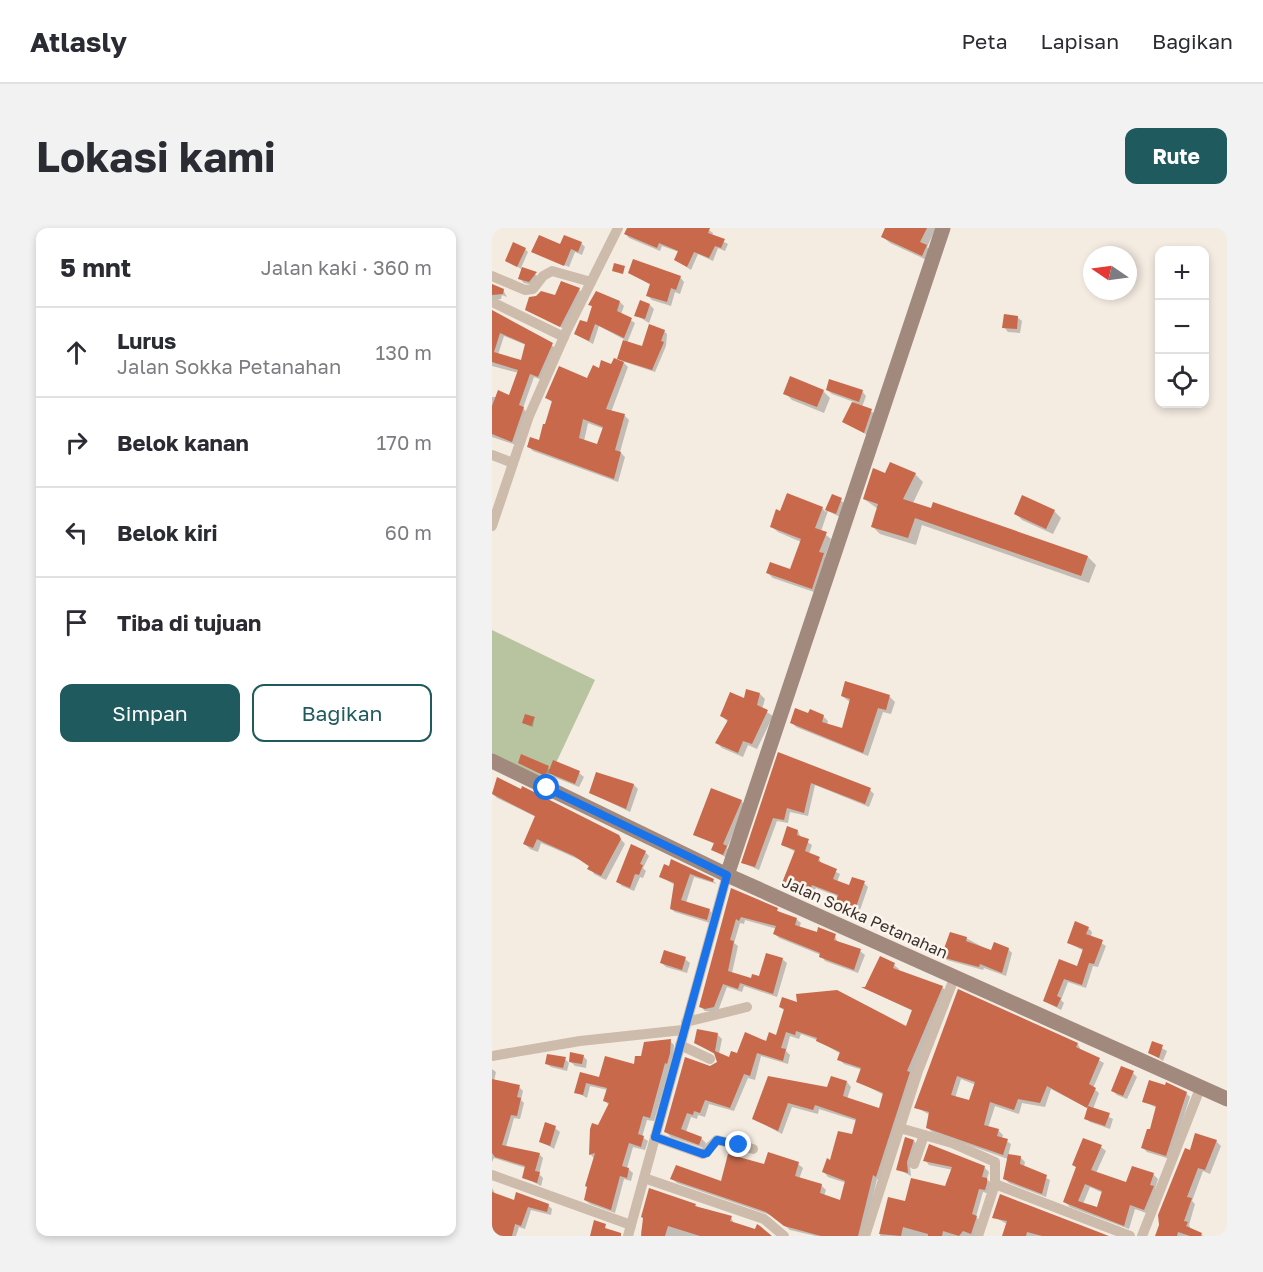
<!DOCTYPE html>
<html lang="id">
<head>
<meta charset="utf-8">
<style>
	body { margin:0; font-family:"Golos Text",sans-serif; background:#f2f2f3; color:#2b2b33 }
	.controls { position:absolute; right:18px; top:18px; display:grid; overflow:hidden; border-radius:12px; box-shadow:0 3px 9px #0003 }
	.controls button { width:54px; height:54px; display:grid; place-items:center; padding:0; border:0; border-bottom:2px solid #e1e1e2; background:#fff; color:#2b2b33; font:30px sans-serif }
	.compass { position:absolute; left:591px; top:18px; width:54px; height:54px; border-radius:50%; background:#fff; box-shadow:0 3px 9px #0003; rotate:283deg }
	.stop { position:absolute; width:18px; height:18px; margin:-14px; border:4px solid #1a73e8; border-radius:50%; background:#fff }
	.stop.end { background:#1a73e8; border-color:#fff; box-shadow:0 2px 6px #0008 }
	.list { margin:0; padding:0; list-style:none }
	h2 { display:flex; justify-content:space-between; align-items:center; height:78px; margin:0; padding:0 24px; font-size:26px }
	h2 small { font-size:20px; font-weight:400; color:#7c7c81 }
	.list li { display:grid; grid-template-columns:39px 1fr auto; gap:18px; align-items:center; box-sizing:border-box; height:90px; padding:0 24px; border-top:2px solid #e1e1e2 }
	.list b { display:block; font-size:22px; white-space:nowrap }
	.list p { margin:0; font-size:20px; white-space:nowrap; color:#7c7c81 }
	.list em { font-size:20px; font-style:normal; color:#7c7c81 }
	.actions { display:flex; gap:12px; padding:18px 24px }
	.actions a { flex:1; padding:14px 0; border:2px solid #1f5a5e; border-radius:12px; text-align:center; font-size:21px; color:#1f5a5e }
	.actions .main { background:#1f5a5e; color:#fff }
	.icon { flex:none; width:33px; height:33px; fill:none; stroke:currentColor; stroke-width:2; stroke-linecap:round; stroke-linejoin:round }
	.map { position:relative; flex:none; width:735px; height:1008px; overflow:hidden; border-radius:12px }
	header { display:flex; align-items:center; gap:36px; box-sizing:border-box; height:84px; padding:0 30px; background:#fff; border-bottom:2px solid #e1e1e2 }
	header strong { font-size:28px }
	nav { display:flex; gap:33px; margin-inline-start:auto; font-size:21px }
	.intro { display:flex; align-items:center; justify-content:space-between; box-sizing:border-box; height:144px; padding:0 36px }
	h1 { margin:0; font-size:42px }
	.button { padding:15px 27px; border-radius:12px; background:#1f5a5e; color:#fff; font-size:21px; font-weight:700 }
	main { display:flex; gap:36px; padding:0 36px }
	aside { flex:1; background:#fff; border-radius:12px; box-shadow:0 3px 9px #0003 }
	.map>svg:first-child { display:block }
	.green { fill:#b8c4a0 }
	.shadow { fill:#0003; fill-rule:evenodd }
	.building { fill:#c8694b; fill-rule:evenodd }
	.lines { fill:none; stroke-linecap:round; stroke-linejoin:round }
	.street { stroke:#cdbbac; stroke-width:10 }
	.secondary { stroke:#a18a7d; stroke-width:15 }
	.route { stroke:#1a73e8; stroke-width:8 }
	.labels { text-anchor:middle; stroke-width:5; stroke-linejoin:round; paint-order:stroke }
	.street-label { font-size:16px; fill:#3b302b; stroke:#fbf5ee }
</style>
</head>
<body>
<header>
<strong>Atlasly</strong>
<nav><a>Peta</a><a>Lapisan</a><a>Bagikan</a></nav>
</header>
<div class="intro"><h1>Lokasi kami</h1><a class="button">Rute</a></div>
<main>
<aside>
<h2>5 mnt<small>Jalan kaki · 360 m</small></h2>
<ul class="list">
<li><svg class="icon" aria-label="ahead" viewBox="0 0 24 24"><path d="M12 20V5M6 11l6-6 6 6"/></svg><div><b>Lurus</b><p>Jalan Sokka Petanahan</p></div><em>130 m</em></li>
<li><svg class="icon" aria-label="right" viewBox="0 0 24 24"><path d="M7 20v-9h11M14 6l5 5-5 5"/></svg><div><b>Belok kanan</b></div><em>170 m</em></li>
<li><svg class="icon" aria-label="left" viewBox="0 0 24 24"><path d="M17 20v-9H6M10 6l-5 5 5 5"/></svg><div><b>Belok kiri</b></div><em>60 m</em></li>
<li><svg class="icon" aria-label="arrive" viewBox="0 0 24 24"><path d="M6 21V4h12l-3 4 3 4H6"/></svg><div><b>Tiba di tujuan</b></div></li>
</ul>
<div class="actions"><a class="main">Simpan</a><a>Bagikan</a></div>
</aside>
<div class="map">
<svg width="735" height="1008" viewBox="0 0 735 1008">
	<rect width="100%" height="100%" fill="#f4ebe1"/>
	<polygon class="green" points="0,402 103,452 55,554 0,528"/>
	<g class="shadow">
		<polygon points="136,0 214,0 221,5 220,8 236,16 233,23 226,20 221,33 206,26 199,42 184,32 187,24 170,18 168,23 137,10 134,6"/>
		<polygon points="395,0 444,0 435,19 441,25 437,33 398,15 391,9"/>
		<polygon points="89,15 93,19 90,27 83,24 77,39 41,24"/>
		<polygon points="33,21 36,24 29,40 48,49 42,57 32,55 28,51 31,42 15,33"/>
		<polygon points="138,45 188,49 192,54 188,66 183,64 179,78 160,72 156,68 159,57"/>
		<polygon points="0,58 11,62 15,69 10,67 9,71 0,72"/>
		<polygon points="87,61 90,65 72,101 34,81"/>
		<polygon points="128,74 132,78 129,86 143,95 135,115 151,120 172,103 175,106 174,118 163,144 130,133 127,130 133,112 107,98 101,116 83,106 96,96 101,80 98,76"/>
		<polygon points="158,77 162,81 157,95 144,87"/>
		<path d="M0 84 64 120 50 152 42 149 31 180 35 185 24 217 0 209V169H18L27 145 0 138ZM12 108 34 117 30 134 6 127Z"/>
		<polygon points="525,89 530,93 528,105 516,104 512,99"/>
		<path d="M132 135 136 139 119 184 133 188 137 192 128 224 133 229 126 254 41 223 36 218 48 214 54 198 61 175 55 170 96 152 108 142ZM96 195 112 201 106 218 92 213Z"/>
		<polygon points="335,162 370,163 374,168 370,179 384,186 377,208 352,194 362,174 340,166"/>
		<polygon points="331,163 338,170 332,185 300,172 293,165"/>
		<polygon points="423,246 431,254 421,275 440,282 442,276 596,329 604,337 597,355 430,297 424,317 388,306 380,298 386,281 372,271 394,247"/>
		<polygon points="341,268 354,276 348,289 336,283 329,303 339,311 333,329 336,332 325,365 281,350 275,344 299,343 309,314 286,304 280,299 289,284 330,280 334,284"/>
		<polygon points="562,283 569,290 561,306 530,292 524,286"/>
		<polygon points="354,455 398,469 403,474 399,486 391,484 376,528 304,499 300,494 317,487 331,488 336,493 335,497 351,502 358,474 350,468"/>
		<polygon points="268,466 273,471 270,481 281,488 265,521 256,517 251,529 230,520 225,515 236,494 230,488"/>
		<polygon points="42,490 41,499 31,495"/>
		<polygon points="287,526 378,562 382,566 377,579 323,557 316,588 298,584 296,595 285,593 267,642 251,635"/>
		<polygon points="30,528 59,542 62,534 87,545 92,549 87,559 62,549 57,544 55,549 29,536"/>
		<polygon points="105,546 142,557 146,561 138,584 99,565"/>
		<polygon points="5,551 126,608 133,616 114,652 102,646 98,639 88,632 59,619 49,615 46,624 38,621 33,616 44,589 5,570 0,565"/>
		<polygon points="249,573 253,577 235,620 238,623 235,630 221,622 223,616 203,607"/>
		<polygon points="306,603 309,610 320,617 317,626 327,630 330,637 348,646 345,654 358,659 372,655 376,659 367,685 349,679 345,674 347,669 324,660 320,670 292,654 304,624 290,617"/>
		<polygon points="153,624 157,628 151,640 154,643 151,650 148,649 142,663 130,658 126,654"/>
		<polygon points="173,638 221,653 225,656 202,649 194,675 217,682 221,686 218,695 183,684 179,681 183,657 169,649"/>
		<polygon points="240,662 304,691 309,695 307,700 343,708 346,715 368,723 373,727 366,745 333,733 329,727 287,710 283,706 285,701 253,692 252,696 248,695 242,715 246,718 240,745 260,751 268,750 290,731 295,735 285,769 252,758 250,764 235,759 226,783 213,783 209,779"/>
		<polygon points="596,700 600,704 599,709 614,718 606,739 601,738 594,760 576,754 569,772 572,775 569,782 552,773 568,733 586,740 592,723 577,715"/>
		<polygon points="474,710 500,724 516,721 520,725 514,748 492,740 491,742 455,732 451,728"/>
		<polygon points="193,731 198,735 195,745 174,739 170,735"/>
		<polygon points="402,737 407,741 406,744 450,759 455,764 389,952 385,951 371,1008 324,1008 298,1002 281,988 185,955 180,951 230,955 273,938 306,936 311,940 307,951 329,957 334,962 332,968 349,974 354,955 336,949 332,944 361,907 365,893 327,881 326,886 300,879 290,906 262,891 277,849 336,861 355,854 359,859 355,871 388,882 392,867 365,853 370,842 352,836 347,831 349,826 325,812 309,806 307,811 298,808 294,823 298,827 296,836 269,828 263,852 256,850 242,883 217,876 213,889 206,887 205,891 199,889 194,904 209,910 214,915 212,920 179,909 174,904 218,840 227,834 224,827 204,815 226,807 230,811 227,826 238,831 285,808 293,783 288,779 307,776 415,800 421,783 372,760"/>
		<path d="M467 763 586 816 589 823 612 835 601 860 607 865 601 881 621 891 618 901 598 894 593 890 597 881 559 861 553 879 530 875 527 886 503 878 496 900 506 902 511 907 510 910 519 916 516 928 529 930 533 934 532 939 558 952 554 969 517 955 513 951 516 931 440 904 435 899 438 887 424 879ZM469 851 484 857 478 874 463 870Z"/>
		<polygon points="178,813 182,817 181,830 162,893 155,892 150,909 156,913 153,922 141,919 135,940 141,945 139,953 132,951 123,985 98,976 93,972 103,931 98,926 106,898 118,878 113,873 116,862 98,858 95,870 84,864 89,846 108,851 143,837 150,829"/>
		<polygon points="661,815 675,823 671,833 658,825"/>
		<polygon points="91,828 95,832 94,840 83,838 78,833"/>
		<polygon points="73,831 77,835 75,843 59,839 54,835"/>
		<polygon points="0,841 4,844 2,853 0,853"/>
		<polygon points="641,845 645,849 635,871 625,867 621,863"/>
		<polygon points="27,859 31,863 29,872 32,875 28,891 22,890 14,919 47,926 51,930 47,946 51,950 49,958 32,949 34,940 2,930 0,934 0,868"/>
		<polygon points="694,865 698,869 678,931 655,924 651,920 659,903 665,880 651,873"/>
		<polygon points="63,900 68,904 62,921 49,913"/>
		<polygon points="422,913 426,917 418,939 419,948 406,941"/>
		<polygon points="724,913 729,918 718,946 711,943 700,973 703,976 697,997 699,1002 712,1008 665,1008 698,923"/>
		<path d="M609 919 614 923 604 945 635 956 661 946 666 951 663 961 666 964 657 986 643 981 637 1001 578 979 573 974 585 940 582 937ZM598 959 611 965 606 981 591 976Z"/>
		<polygon points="433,932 492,939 497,944 495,951 500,956 498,966 491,964 484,989 489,994 484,1008 388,1008 397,971 414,975 454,960 461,942 437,937"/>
		<polygon points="0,960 4,967 23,974 56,977 60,981 59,987 39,982 33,1001 27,999 24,1008 0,1008"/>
		<polygon points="158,962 203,977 207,981 239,989 242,996 278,1008 153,1008 149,1005"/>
		<polygon points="502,989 613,1008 511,1008 515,996"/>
	</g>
	<g class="building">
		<polygon points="135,0 218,0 216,5 233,11 229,20 223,18 217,30 202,24 195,39 182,32 186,23 167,15 165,20 132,6"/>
		<polygon points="393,0 435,0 428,14 435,17 430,28 389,9"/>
		<polygon points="47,7 68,16 72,7 90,14 86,24 79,21 72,38 39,24"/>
		<polygon points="21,14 34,20 25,39 13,33"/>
		<polygon points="141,31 189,48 184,62 179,60 175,74 154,68 158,56 136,45"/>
		<polygon points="122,35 133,38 131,46 120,43"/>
		<polygon points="30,39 45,44 37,54 26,51"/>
		<polygon points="69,53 88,60 68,99 33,82 37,69 44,68 49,63 63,67"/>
		<polygon points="0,56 12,61 11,66 0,67"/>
		<polygon points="104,63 128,73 125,83 140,90 132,110 103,96 97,113 82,106 88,92 95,94 100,78 96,77"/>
		<polygon points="148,72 158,76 153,91 142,88"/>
		<path d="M0 82 61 115 46 149 38 146 27 177 32 179 20 214 0 206V178L6 162 17 167 26 142 0 134ZM8 105 33 116 29 132 2 124Z"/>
		<polygon points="512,86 526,88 525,101 510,100"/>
		<polygon points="157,96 173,102 169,113 172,114 160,142 125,131 131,112 150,118"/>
		<path d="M122 130 132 134 114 181 133 186 123 222 129 224 122 251 35 219 38 209 47 212 51 196H53L60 173 53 170 67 138 95 150 101 137 107 140 109 132 119 136ZM91 191 111 199 105 216 87 210Z"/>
		<polygon points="298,148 332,162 325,179 291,166"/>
		<polygon points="337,151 371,162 367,174 334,162"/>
		<polygon points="360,174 380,181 372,205 350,194"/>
		<polygon points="398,234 424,245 411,271 439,280 441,274 596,328 589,348 423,290 416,310 379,299 386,276 371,271 381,240 393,245"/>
		<polygon points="295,265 331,279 323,300 335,304 327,324 332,325 320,361 274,345 278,334 298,341 309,311 278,299 284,281 288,283"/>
		<polygon points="340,266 350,270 344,286 333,282"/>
		<polygon points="530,267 563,282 554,301 522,286"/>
		<polygon points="353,453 398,467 394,482 386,480 371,525 298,495 303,480 316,485 318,481 332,487 330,494 350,500 358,471 349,468"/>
		<polygon points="254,461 268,465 265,477 276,482 260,516 251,513 246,525 223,515 236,492 228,488 238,464 252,470"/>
		<polygon points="33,486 43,489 39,498 30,495"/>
		<polygon points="286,524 379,560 373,576 319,555 312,585 295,580 292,592 281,590 263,639 249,635"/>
		<polygon points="29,526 57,538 53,548 26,535"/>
		<polygon points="61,532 88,543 83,556 56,545"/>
		<polygon points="104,544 142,556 134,581 97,565"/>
		<polygon points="5,549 29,561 30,558 127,607 129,611 109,648 95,641 97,638 82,628 53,615 45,611 41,620 31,616 43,588 0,566"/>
		<polygon points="219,560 250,572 231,616 235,618 231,627 219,622 222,615 201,607"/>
		<polygon points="295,598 306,602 305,607 317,611 313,623 328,629 326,633 345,641 341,651 357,657 360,649 373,653 363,682 343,675 346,667 320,657 316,667 290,655 303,622 289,617"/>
		<polygon points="139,616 154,623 148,636 151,637 147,647 143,646 138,660 124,654"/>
		<polygon points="179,631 222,651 221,654 198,646 189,672 218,681 215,692 178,681 182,655 167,649 172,636 177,638"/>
		<polygon points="239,660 286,680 285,683 305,690 303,697 325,704 326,699 344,706 342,712 369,721 362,742 327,729 328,725 281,706 284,698 249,689 247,693 244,691 238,712 242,713 236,743 259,750 260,746 267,748 274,725 291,730 281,766 248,755 246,761 231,756 222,779 213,781 207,779"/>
		<polygon points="583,693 597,699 594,706 611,712 602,736 597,735 590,757 572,751 565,768 569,770 565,779 551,773 567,731 585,738 591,721 575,715"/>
		<polygon points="458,704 475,709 474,713 499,722 502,714 517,720 510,745 488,736 487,739 449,729"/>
		<polygon points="172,722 194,729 190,742 168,735"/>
		<polygon points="388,728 403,735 401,740 451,758 415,843 418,844 384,949 381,947 366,1008 329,1008 292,998 274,984 178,951 184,937 229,953 236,926 272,936 276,924 307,934 303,948 330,956 328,965 348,972 353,953 330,944 335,930 338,932 346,903 360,906 364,891 323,877 321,882 296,875 286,903 260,891 276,848 335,859 339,848 355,853 351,868 387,880 391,865 364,854 369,840 345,832 348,824 324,813 325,810 304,803 303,807 294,804 289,820 294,821 291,833 265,825 258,848 252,846 238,880 213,872 208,885 202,883 201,887 195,885 189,901 210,909 207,917 172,904 193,829 218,838 225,834 222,825 202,815 205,801 226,805 223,823 237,829 239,823 245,825 253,804 274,813 277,804 284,807 292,781 287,779 290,769 305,774 304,766 345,762 414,798 420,782 369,759 373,759"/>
		<path d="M466 761 586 815 584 819 608 830 597 856 604 860 595 880 555 858 548 875 526 871 522 882 498 874 492 897 507 901 505 908 516 911 511 927 434 900 437 884 422 880ZM465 848 483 854 477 872 459 867Z"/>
		<polygon points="179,811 178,825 175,836 173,835 158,890 151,888 146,906 152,908 149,919 137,915 130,938 137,940 135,950 128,948 119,982 92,972 95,959 93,958 103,925 97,927 98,901 100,895 106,897 117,875 111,873 115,860 94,855 91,867 82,865 88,844 107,849 113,828 142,836 143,828 149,828 152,814"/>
		<polygon points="660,813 671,817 667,830 656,825"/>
		<polygon points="78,824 92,827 90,836 77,834"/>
		<polygon points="55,826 74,829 71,840 53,836"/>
		<polygon points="629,838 642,843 631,868 619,863"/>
		<polygon points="0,851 28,857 25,869 29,870 25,888 19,887 10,917 48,925 43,943 48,944 45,955 30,950 33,938 3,929 0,925"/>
		<polygon points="657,852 673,857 674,854 695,864 674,928 649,920 655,901 658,901 664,878 650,874"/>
		<polygon points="596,878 618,885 613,898 592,891"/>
		<polygon points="53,894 64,898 58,918 47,914"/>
		<polygon points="703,905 725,912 713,942 706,940 695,969 700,970 692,993 696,994 694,998 710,1005 709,1008 698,1008 686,1004 685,1008 663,1008 667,997 666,987 693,920 698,922"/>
		<polygon points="413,909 422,912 415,934 416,945 404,942"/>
		<path d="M591 910 610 917 599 942 634 954 640 938 662 945 658 957 662 958 652 982 638 977 632 998 571 974 584 939 580 937ZM593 956 610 963 605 979 586 973Z"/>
		<polygon points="437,916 493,938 490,949 495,950 495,955 493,962 487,961 480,986 485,988 479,1006 471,1003 467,1008 451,1003 450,1008 436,1008 436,1006 411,999 409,1008 387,1006 396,969 413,973 419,950 453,958 460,939 431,933"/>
		<polygon points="516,926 529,928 528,936 555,947 550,966 511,951"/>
		<polygon points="157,960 204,976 203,978 240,988 238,993 263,1001 265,996 268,998 280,1008 208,1008 176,998 173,1008 149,1008 151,990 149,989"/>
		<polygon points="0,964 22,972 24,964 57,976 55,984 36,979 29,998 23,996 20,1008 0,1008"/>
		<polygon points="508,966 617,1008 550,1008 535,1004 534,1008 510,1008 515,993 500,990"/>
		<polygon points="102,992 114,996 113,1000 129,1005 129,1008 98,1008"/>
	</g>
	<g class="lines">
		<g class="street">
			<polyline points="0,48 33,62 41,61 51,48 60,43 99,54"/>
			<polyline points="0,74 72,109"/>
			<polyline points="0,227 21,235"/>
			<polyline points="0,298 37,188 75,102 126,0"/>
			<polyline points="194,794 255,779"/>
			<polyline points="188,817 218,831"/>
			<polyline points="0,828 88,813 191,802"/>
			<polyline points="408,900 460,915 503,934 503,956 486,1008"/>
			<polyline points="163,909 211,926 225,912 261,921"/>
			<polyline points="422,936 432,907"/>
			<polyline points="0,947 139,997"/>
			<polyline points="152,950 272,991 292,1008"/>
			<polyline points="503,956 638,1008"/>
			<polyline points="136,1008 235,647"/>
			<polyline points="373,1008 426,843 463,748"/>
			<polyline points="650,1008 709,858"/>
		</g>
		<g class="secondary">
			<polyline points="0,533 235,647 735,871"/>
			<polyline points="235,647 451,0"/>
		</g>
	</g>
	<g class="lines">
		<polyline class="route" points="55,560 235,647 163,909 211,926 215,925 225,912 247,917"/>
	</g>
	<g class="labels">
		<g class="street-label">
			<text transform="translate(373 689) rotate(24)" y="6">Jalan Sokka Petanahan</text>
		</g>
	</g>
</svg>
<div class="controls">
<button>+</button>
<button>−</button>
<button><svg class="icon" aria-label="locate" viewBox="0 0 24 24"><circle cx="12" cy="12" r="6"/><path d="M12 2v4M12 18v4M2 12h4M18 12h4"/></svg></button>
</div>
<svg class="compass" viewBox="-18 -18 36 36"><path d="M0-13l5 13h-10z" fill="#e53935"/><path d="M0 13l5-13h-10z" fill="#7c7c81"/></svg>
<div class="stop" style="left:55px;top:560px"></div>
<div class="stop end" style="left:247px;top:917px"></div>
</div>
</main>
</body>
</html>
